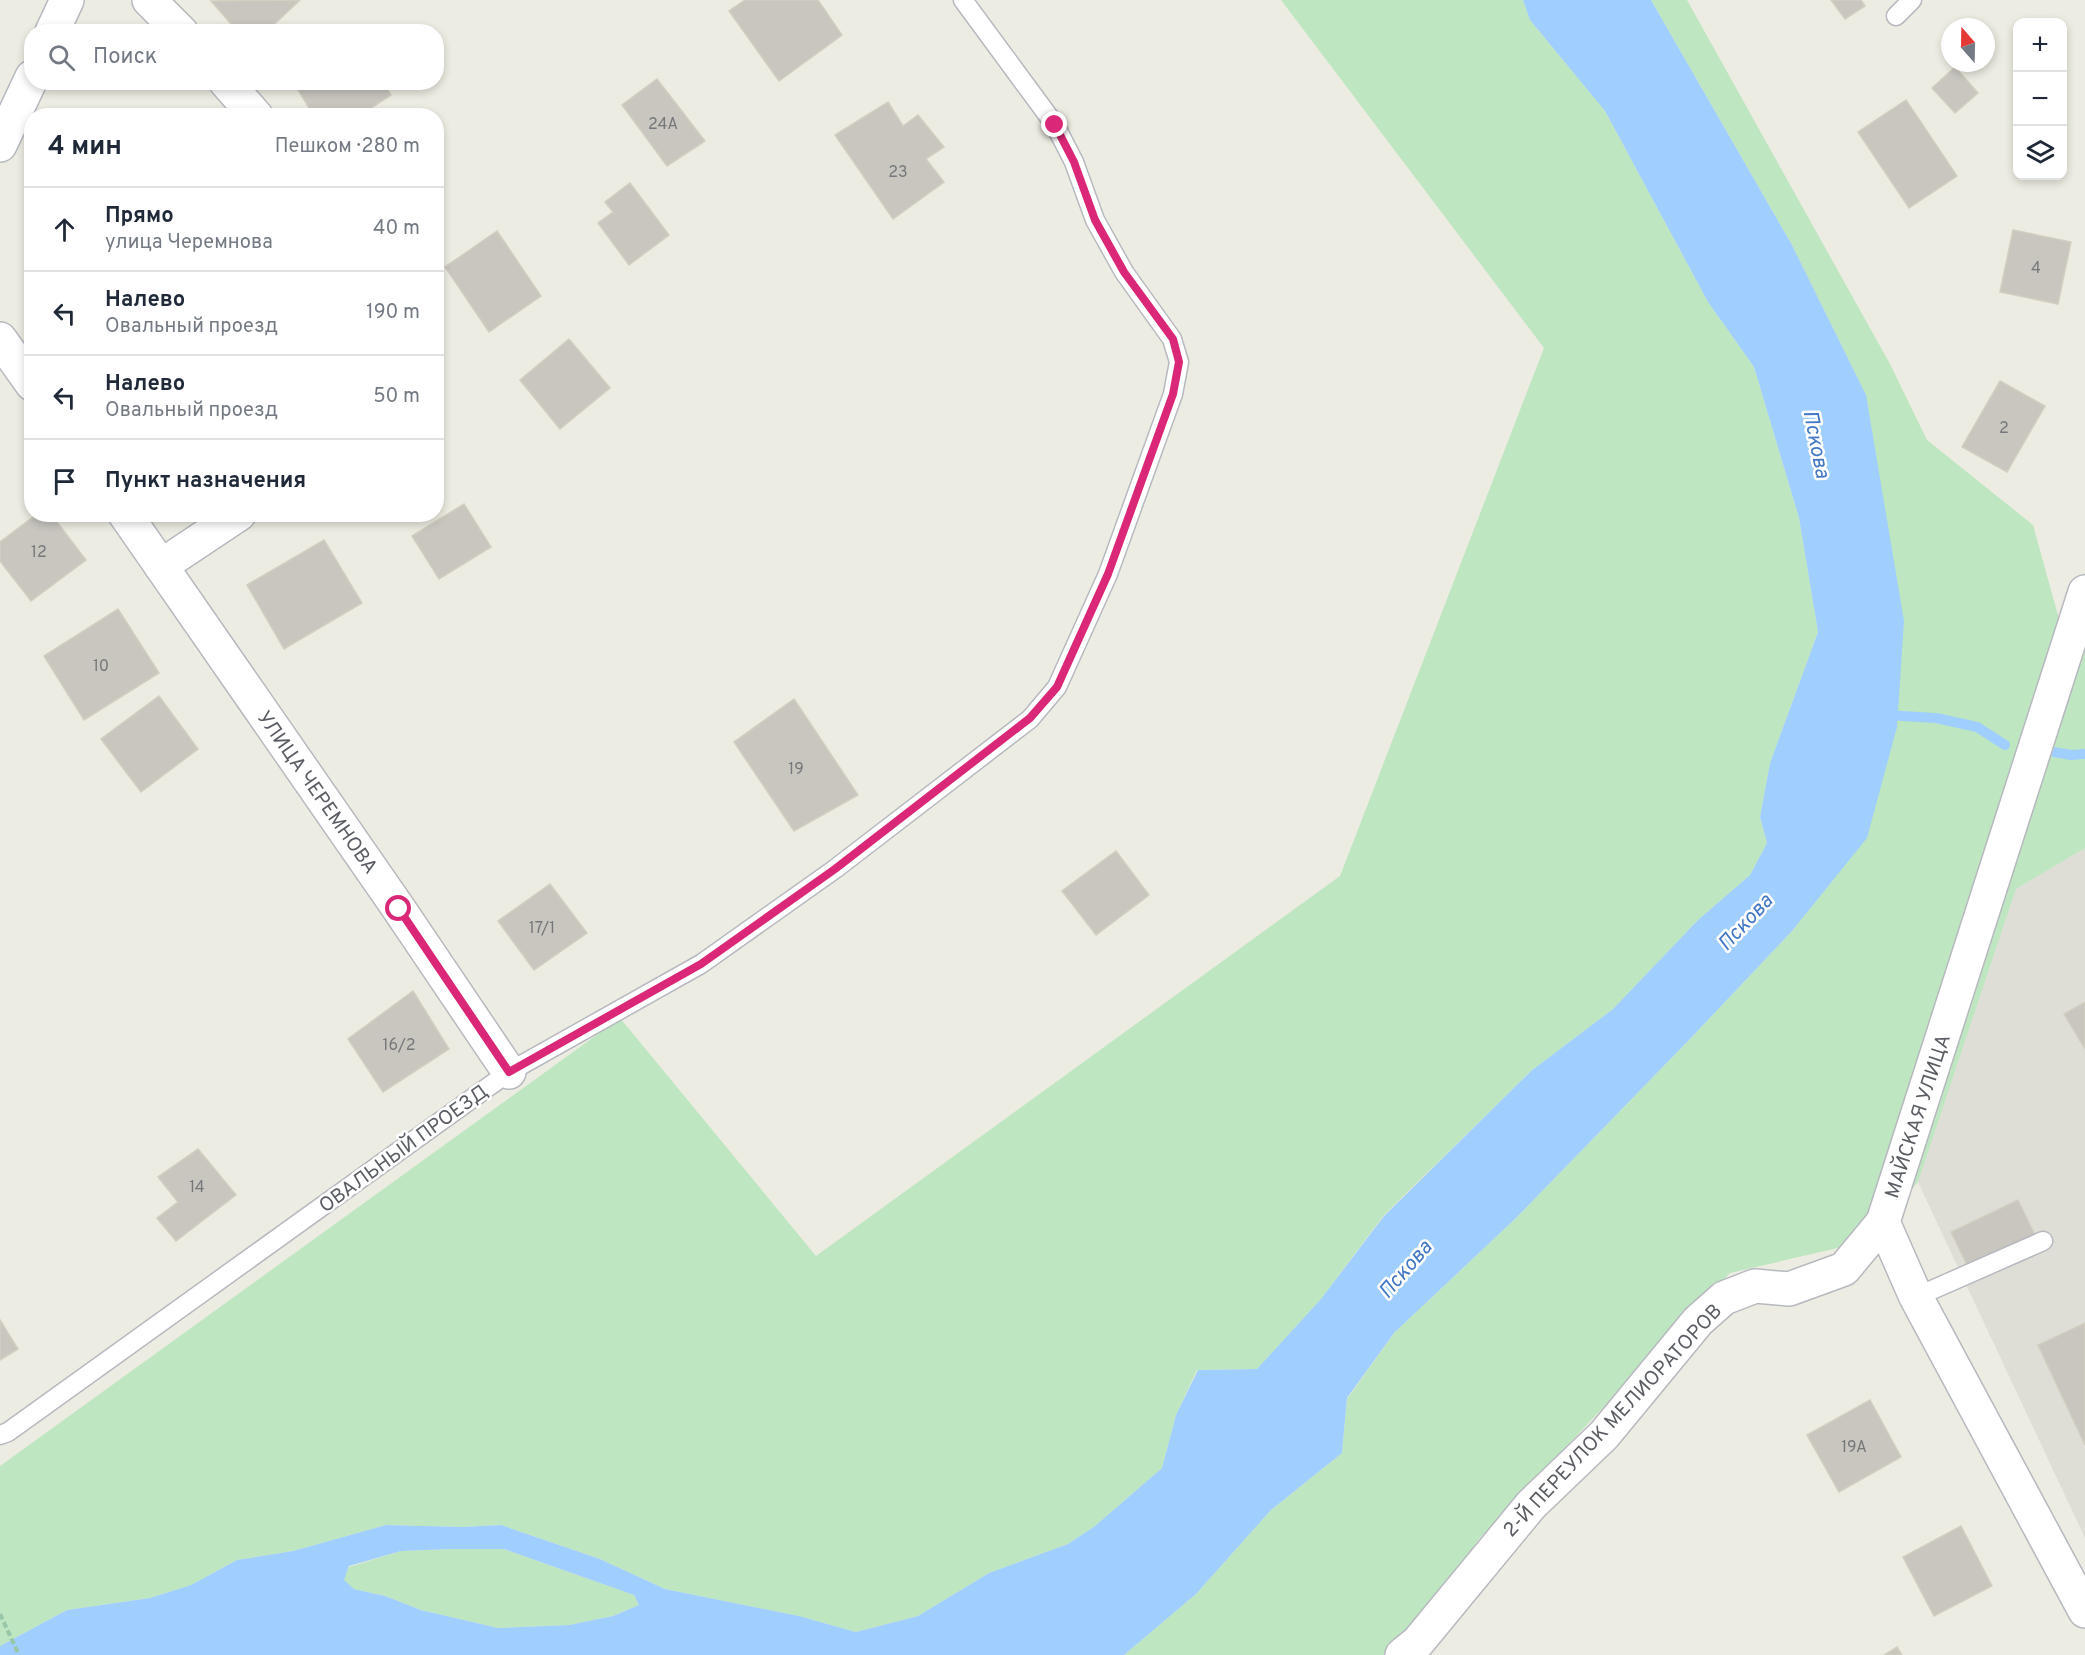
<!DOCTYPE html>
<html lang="ru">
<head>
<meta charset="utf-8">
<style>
	body { margin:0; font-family:Overpass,sans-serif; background:#f2f2f3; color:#1f2937 }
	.controls { position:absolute; right:18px; top:18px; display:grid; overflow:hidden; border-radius:12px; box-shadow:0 3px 9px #0003 }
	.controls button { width:54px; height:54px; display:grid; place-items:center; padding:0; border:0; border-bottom:2px solid #e0e1e3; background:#fff; color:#1f2937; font:30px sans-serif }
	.compass { position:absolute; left:1941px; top:18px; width:54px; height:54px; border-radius:50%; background:#fff; box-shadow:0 3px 9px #0003; rotate:340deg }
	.stop { position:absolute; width:18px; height:18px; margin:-14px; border:4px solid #db2777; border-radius:50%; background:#fff }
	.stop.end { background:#db2777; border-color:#fff; box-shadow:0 2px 6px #0008 }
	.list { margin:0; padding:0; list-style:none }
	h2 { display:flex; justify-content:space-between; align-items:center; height:78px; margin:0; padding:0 24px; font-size:26px }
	h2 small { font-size:20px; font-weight:400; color:#747a83 }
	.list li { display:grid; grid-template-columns:39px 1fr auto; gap:18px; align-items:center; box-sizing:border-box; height:84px; padding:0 24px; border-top:2px solid #e0e1e3 }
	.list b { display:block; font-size:22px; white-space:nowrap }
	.list p { margin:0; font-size:20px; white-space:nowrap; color:#747a83 }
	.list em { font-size:20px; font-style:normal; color:#747a83 }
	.icon { flex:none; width:33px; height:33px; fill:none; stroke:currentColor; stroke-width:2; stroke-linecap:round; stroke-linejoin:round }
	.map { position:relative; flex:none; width:2085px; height:1655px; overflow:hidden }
	.search { position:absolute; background:#fff; box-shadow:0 3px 9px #0003; left:24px; top:24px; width:420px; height:66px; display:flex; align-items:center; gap:15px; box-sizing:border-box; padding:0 21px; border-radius:24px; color:#747a83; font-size:22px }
	.panel { position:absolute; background:#fff; box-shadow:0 3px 9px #0003; left:24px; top:108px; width:420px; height:414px; border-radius:24px }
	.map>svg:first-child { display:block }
	.industrial { fill:#deddd6 }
	.green { fill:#bee6c1 }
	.water { fill:#a0ceff; fill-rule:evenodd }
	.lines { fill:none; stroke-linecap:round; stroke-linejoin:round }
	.stream { stroke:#a0ceff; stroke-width:10 }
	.building { fill:#c8c6bf; stroke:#d2cec0; stroke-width:1.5 }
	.service-casing { stroke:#b7b9bf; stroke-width:21 }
	.minor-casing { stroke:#b7b9bf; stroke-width:36 }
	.path { stroke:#97c7a8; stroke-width:4; stroke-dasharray:6 3; stroke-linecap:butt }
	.service { stroke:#fff; stroke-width:18 }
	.minor { stroke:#fff; stroke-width:33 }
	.route { stroke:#db2777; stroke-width:8 }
	.labels { text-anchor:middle; stroke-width:5; stroke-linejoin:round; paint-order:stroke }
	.number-label { font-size:16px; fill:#76777a }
	.street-label { font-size:20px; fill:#5a5d63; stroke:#fff }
	.water-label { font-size:21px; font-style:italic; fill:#4177c4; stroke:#fff }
</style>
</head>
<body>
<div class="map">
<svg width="2085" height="1655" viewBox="0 0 2085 1655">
	<rect width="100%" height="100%" fill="#edece2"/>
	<polygon class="industrial" points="2085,848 2085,1538 1918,1182 2016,889"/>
	<g class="green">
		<polygon points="1281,0 1523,0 1530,20 1605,111 1708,302 1754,367 1799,518 1818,632 1770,763 1760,817 1767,843 1750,875 1698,920 1613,1009 1531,1071 1384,1215 1321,1299 1257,1369 1197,1370 1176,1415 1162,1468 1095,1526 1068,1544 989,1573 918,1616 856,1632 799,1616 665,1589 600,1559 501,1525 462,1527 386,1525 293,1551 237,1560 191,1585 150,1598 67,1610 0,1646 0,1466 620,1018 816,1256 1340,876 1544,348"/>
		<polygon points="1651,0 1687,0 1890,364 1927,440 2033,525 2062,630 2085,636 2085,848 2016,889 1918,1182 1883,1222 1855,1244 1730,1273 1478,1540 1403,1655 1124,1655 1196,1594 1271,1510 1342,1453 1347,1399 1394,1333 1516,1218 1689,1040 1792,931 1867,837 1866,396 1792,245"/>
		<polygon points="449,1549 504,1549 634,1595 639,1605 613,1616 569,1625 498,1628 421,1610 385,1596 354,1589 343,1580 349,1567 401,1551"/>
	</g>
	<path class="water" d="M1523 0H1651L1792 245 1866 395 1904 621 1897 727 1867 838 1792 931 1689 1040 1516 1218 1394 1333 1347 1398 1342 1453 1271 1510 1196 1594 1124 1655H0V1646L67 1610 150 1598 191 1585 237 1560 293 1551 386 1525 462 1527 501 1525 600 1559 665 1589 799 1616 856 1632 918 1616 989 1573 1068 1544 1095 1526 1162 1468 1176 1415 1198 1370 1257 1369 1321 1299 1384 1216 1531 1071 1613 1009 1698 920 1750 875 1767 843 1760 817 1770 763 1818 632 1799 518 1754 367 1708 302 1605 111 1530 20ZM449 1549H504L634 1595 639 1605 613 1616 569 1625 498 1628 421 1610 385 1596 354 1589 344 1580 349 1566 401 1551Z"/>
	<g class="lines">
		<g class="stream">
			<polyline points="1885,715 1936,718 1977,727 2005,745"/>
			<polyline points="2054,752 2071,755 2085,754"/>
		</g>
	</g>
	<g class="building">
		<polygon points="300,0 266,32 238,32 211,1"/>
		<polygon points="745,0 818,0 842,35 779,81 729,11"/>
		<polygon points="1831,0 1861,0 1865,6 1845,19"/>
		<polygon points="1955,67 1978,93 1955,113 1932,88"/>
		<polygon points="657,79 705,141 667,166 622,105"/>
		<polygon points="299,82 383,82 391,95 359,116 314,116 295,85"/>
		<polygon points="1906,100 1957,176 1909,208 1858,132"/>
		<polygon points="888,102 903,126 918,115 944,147 926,159 944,182 893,219 835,135"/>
		<polygon points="630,183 669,235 629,265 598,223 613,212 605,202"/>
		<polygon points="2013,230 2071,242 2058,304 2000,292"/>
		<polygon points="497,231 541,296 489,332 445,267"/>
		<polygon points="569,339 610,388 560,429 520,380"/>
		<polygon points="2000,381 2045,406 2007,472 1962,447"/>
		<polygon points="464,504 491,547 439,579 412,536"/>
		<polygon points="37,514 51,514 86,560 31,601 0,561 0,542"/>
		<polygon points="324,540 362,603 284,649 247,585"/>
		<polygon points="118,609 159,673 84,720 44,656"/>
		<polygon points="159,696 198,749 141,792 101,739"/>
		<polygon points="794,699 858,795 794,831 734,742"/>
		<polygon points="1116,851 1149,895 1096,935 1062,891"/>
		<polygon points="550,884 587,933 534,970 498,921"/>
		<polygon points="413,991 449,1049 383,1092 348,1039"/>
		<polygon points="2085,1002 2085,1049 2064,1014"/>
		<polygon points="198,1149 236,1195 176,1241 157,1218 178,1202 158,1177"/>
		<polygon points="2018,1200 2036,1237 1969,1269 1951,1232"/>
		<polygon points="0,1320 18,1349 0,1360"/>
		<polygon points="2085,1323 2085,1445 2038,1345"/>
		<polygon points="1870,1400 1901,1457 1839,1492 1807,1435"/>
		<polygon points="1961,1526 1992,1586 1934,1616 1903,1557"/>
		<polygon points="1897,1647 1902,1655 1884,1655"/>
	</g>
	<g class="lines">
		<defs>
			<g id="service">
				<polyline points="1896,16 1912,0"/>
				<polyline points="1916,1297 2043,1241"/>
				<polyline points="0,1435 8,1432 509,1072 701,964 835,869 1030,719 1057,687 1108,574 1173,394 1179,362 1172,339 1124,272 1095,220 1074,162 1055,125 963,0"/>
			</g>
			<g id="minor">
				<polyline points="149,0 181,32"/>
				<polyline points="52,32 67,0"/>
				<polyline points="226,82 256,116"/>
				<polyline points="0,145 32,77"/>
				<polyline points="0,339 32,384"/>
				<polyline points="125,514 399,909 509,1072"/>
				<polyline points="161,566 239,514"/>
				<polyline points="2085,592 1883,1222 1916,1297 2085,1611"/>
				<polyline points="1402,1655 1418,1642 1531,1505 1604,1435 1698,1321 1724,1298 1755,1286 1789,1289 1844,1269 1883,1222"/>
			</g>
		</defs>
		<use href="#service" class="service-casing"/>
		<use href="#minor" class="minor-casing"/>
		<polyline class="path" points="0,1614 19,1655"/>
		<use href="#service" class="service"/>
		<use href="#minor" class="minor"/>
	</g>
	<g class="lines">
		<polyline class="route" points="399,909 509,1072 701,964 835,869 1030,718 1057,687 1108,574 1173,394 1179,362 1173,339 1124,272 1095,220 1074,162 1055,125"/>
	</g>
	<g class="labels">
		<g class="number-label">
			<text x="663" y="129">24А</text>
			<text x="898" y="177">23</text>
			<text x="2036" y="273">4</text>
			<text x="2004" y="433">2</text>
			<text x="39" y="557">12</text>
			<text x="101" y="671">10</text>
			<text x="796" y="774">19</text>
			<text x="542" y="933">17/1</text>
			<text x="399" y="1050">16/2</text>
			<text x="197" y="1192">14</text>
			<text x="1854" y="1452">19А</text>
		</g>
		<g class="street-label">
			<text transform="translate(318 792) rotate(55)" y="7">УЛИЦА ЧЕРЕМНОВА</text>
			<text transform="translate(1917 1116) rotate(-72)" y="7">МАЙСКАЯ УЛИЦА</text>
			<text transform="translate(403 1148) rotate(-36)" y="7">ОВАЛЬНЫЙ ПРОЕЗД</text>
			<text transform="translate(1612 1420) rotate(-47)" y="7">2-Й ПЕРЕУЛОК МЕЛИОРАТОРОВ</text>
		</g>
		<g class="water-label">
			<text transform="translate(1817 444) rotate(79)" y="7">Пскова</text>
			<text transform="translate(1745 922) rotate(-47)" y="7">Пскова</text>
			<text transform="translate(1405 1269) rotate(-49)" y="7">Пскова</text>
		</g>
	</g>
</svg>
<div class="controls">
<button>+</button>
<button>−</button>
<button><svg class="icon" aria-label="layers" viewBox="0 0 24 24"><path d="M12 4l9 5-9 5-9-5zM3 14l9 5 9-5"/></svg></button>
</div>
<svg class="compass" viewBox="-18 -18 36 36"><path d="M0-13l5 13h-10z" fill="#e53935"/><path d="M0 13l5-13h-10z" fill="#747a83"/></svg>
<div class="stop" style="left:399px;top:909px"></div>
<div class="stop end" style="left:1055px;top:125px"></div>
<div class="search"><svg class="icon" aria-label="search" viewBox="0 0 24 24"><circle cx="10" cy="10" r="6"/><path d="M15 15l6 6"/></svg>Поиск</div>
<section class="panel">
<h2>4 мин<small>Пешком · 280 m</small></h2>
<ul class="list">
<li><svg class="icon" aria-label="ahead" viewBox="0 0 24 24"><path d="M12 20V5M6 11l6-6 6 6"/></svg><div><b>Прямо</b><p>улица Черемнова</p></div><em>40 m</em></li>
<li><svg class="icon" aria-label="left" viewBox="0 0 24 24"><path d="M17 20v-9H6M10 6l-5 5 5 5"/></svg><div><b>Налево</b><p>Овальный проезд</p></div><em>190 m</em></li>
<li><svg class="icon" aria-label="left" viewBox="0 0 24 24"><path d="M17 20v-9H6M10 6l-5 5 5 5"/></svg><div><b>Налево</b><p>Овальный проезд</p></div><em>50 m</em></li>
<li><svg class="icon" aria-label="arrive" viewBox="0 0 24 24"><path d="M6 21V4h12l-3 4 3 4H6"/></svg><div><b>Пункт назначения</b></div></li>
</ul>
</section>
</div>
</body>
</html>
